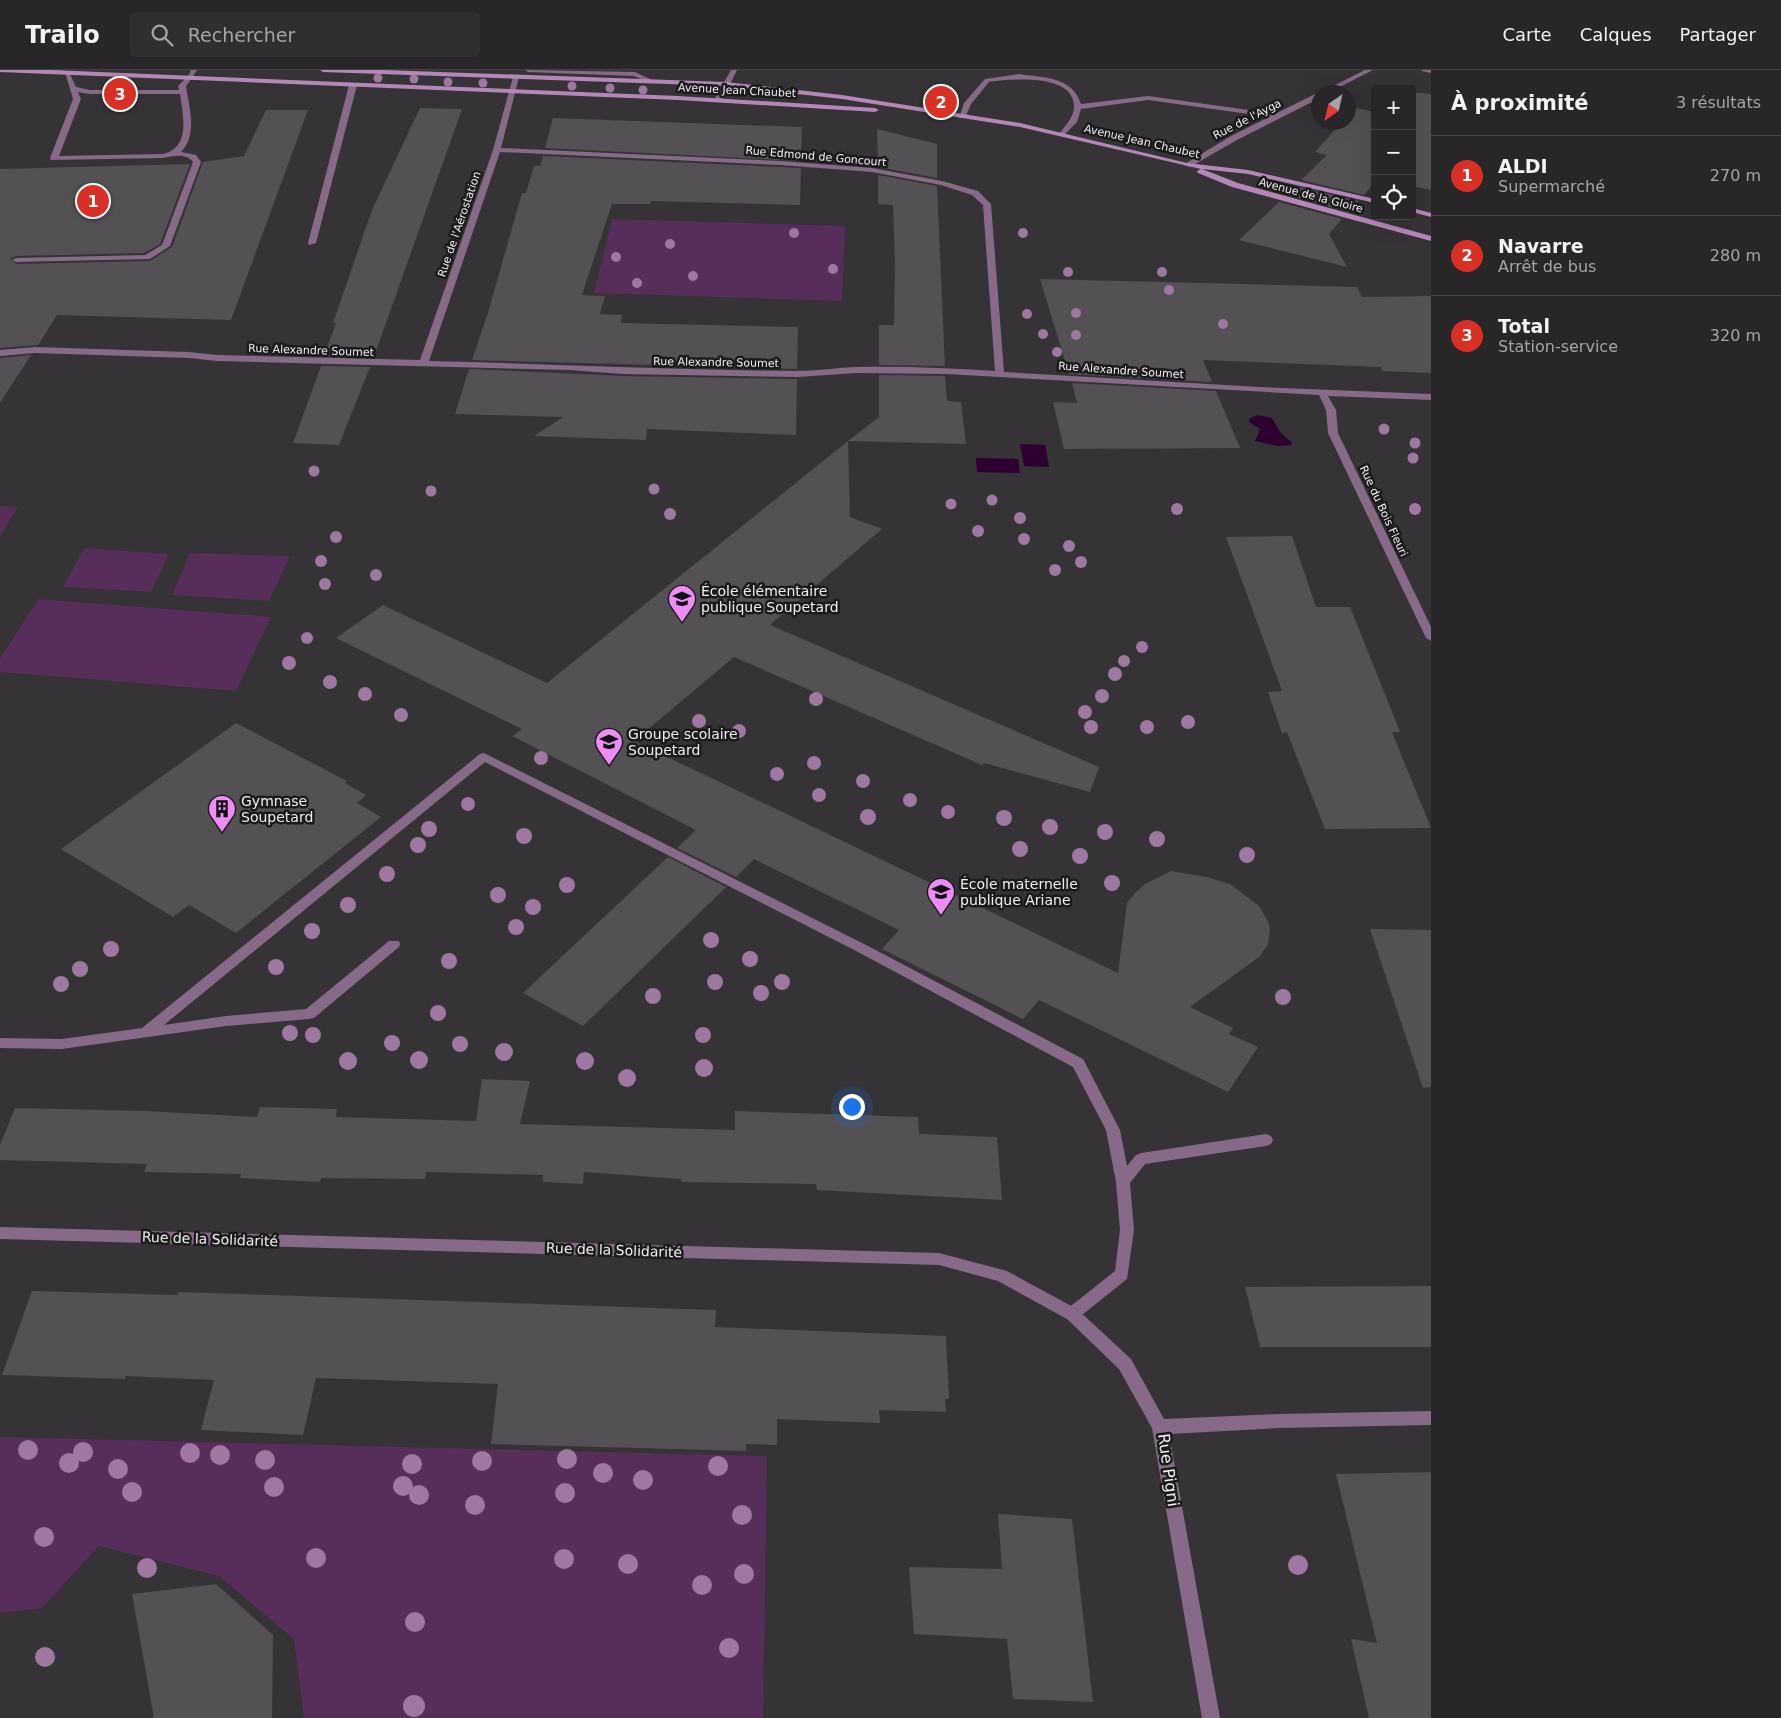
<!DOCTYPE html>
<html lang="fr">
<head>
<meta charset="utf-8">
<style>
	body { margin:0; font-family:"DejaVu Sans",sans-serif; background:#302e30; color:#f1f3f6 }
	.controls { position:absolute; right:15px; top:15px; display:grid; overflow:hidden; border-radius:5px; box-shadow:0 5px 20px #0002 }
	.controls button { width:45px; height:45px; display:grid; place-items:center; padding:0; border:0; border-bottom:1px solid #444345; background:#282628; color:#f1f3f6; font:25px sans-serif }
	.compass { position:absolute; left:1311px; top:15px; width:45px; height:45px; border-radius:50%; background:#282628; box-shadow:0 5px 20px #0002; rotate:214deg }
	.you { position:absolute; left:851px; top:1036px; width:18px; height:18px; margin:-12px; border:4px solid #fff; border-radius:50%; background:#1a73e8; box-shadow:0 0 0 8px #1a73e833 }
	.badge { display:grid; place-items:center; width:32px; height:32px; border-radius:50%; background:#d93025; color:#fff; font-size:16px; font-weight:700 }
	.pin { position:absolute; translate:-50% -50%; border:2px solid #fff; box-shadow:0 1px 5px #0006 }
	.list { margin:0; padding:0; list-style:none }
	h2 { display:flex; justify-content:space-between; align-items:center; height:65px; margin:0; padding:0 20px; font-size:21px }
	h2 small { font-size:16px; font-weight:400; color:#a5a5a8 }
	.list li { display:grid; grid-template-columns:32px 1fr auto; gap:15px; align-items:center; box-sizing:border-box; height:80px; padding:0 20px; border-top:1px solid #444345 }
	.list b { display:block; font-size:19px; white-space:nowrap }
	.list p { margin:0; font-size:16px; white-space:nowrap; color:#a5a5a8 }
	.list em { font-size:16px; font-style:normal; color:#a5a5a8 }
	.icon { flex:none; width:28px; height:28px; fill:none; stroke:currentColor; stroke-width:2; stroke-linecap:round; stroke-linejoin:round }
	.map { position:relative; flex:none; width:1431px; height:1648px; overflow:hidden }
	header { display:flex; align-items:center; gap:30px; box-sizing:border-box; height:70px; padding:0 25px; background:#282628; border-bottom:1px solid #444345 }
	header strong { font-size:24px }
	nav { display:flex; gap:28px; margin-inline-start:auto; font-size:18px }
	.search { width:350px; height:45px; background:#302e30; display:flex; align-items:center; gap:12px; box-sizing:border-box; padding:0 18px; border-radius:5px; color:#a5a5a8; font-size:19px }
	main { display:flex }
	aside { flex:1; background:#282628 }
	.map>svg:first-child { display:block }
	.green { fill:#562e59 }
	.water { fill:#2e0032 }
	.building { fill:#535153 }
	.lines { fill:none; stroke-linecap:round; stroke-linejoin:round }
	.lane { fill:#866a88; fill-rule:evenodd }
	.street { fill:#866a88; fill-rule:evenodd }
	.secondary { fill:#b487b8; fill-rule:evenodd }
	.tree { fill:#9f78a2 }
	.labels { text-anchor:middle; stroke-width:5; stroke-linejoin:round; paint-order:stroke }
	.far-street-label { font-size:11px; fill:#f0eff0; stroke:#1c1b1c }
	.poi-label { font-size:14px; fill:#f0eff0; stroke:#1c1b1c; text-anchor:start }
	.street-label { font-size:14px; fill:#f0eff0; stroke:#1c1b1c }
	.near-street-label { font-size:16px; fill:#f0eff0; stroke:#1c1b1c }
</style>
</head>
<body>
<header>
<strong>Trailo</strong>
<div class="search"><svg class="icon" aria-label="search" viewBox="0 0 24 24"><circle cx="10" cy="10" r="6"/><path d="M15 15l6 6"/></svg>Rechercher</div>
<nav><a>Carte</a><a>Calques</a><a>Partager</a></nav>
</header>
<main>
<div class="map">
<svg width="1431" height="1648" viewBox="0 0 1431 1648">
	<rect width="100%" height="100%" fill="#353335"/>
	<g class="green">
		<polygon points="612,149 845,156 842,231 594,223"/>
		<polygon points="0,436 18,437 0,466"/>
		<polygon points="84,478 169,484 151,522 63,517"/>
		<polygon points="190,483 290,486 269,531 172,525"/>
		<polygon points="38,529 271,547 236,621 0,602 0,589"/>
		<polygon points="0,1367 767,1386 763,1648 304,1648 294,1569 219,1506 99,1476 42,1538 0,1543"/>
	</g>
	<g class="water">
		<polygon points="1257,345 1272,348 1280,362 1292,373 1291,375 1278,376 1255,371 1260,359 1249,352 1249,349"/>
		<polygon points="1020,374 1045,375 1049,397 1024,396"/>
		<polygon points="976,388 1018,389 1020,403 977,402"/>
	</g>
	<g class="building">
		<polygon points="1412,22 1431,24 1431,120 1412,116"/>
		<polygon points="420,38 462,39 374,287 324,286 336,253 333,253 372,140"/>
		<polygon points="1356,38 1375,42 1375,113 1364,125 1301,110 1327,85 1315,82 1342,52 1348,52 1348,46"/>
		<polygon points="266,40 308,40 231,250 57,245 38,275 0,278 0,99 190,94 160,174 144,183 16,186 10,189 16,194 150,191 172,177 203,92 244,86"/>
		<polygon points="553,48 802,57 801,91 545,78"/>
		<polygon points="877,59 937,74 937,108 878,97"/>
		<polygon points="543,86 801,98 800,135 651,131 650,134 612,134 582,225 605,226 600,244 622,245 621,253 798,257 797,299 472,290 487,246 522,123 526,123 534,96 540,96"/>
		<polygon points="878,105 937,116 945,296 879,295 879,255 894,255 895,195 893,135 878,134"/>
		<polygon points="1294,116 1358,131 1349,142 1286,124"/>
		<polygon points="1279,132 1342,149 1329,164 1347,197 1239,170"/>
		<polygon points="1040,209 1357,217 1362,227 1431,226 1431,303 1382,301 1381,297 1203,290 1212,312 1069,304"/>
		<polygon points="31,285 0,333 0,288"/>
		<polygon points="321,296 370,297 339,375 293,373"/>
		<polygon points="469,299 623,306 797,309 796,365 647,359 646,370 534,366 563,347 455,344"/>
		<polygon points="879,305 945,306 947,331 961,332 966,374 848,371 879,347"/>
		<polygon points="1072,313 1216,321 1240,378 1064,379 1053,332 1077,333"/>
		<polygon points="848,371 850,447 882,459 770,555 1099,697 1090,722 984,693 982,695 734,587 634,671 1118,903 1127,833 1135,823 1145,814 1171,801 1206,807 1230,814 1259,836 1268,851 1270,859 1268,875 1259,887 1190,937 1233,958 1229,964 1258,977 1228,1022 1039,930 1023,949 882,879 899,860 754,789 736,807 677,778 696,760 512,666 522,659 336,568 383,535 547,613"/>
		<polygon points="1292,466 1316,537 1350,537 1400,662 1392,662 1431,758 1325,759 1287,662 1282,663 1268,622 1282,621 1226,467"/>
		<polygon points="236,653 347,711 345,713 366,725 357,733 381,747 236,863 189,835 173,847 61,779"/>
		<polygon points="668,787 726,817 583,956 523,923"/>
		<polygon points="1370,859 1431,860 1431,1017 1423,1018"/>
		<polygon points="482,1009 530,1011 520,1054 735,1060 735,1041 918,1047 919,1064 997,1067 1002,1130 817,1120 816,1114 681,1112 681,1109 584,1102 583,1114 543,1112 543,1105 426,1102 425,1109 321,1108 320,1112 240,1108 241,1104 144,1102 147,1094 0,1090 0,1075 15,1038 146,1041 257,1047 260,1037 337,1039 336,1047 476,1051"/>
		<polygon points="1431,1216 1431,1277 1260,1277 1245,1217"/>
		<polygon points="32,1221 177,1225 178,1222 716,1240 715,1257 946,1266 949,1329 945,1329 946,1342 879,1340 880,1353 777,1349 777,1375 746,1374 746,1381 491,1374 498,1314 316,1308 303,1365 201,1360 214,1310 126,1306 125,1309 2,1305"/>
		<polygon points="1431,1402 1431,1648 1369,1648 1351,1569 1377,1573 1336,1404"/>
		<polygon points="998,1444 1072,1449 1093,1632 1013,1629 1007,1569 914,1564 909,1497 1002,1499"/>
		<polygon points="216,1514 273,1565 272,1648 154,1648 132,1524"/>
	</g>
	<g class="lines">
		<g class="lane">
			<path d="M65 2H69L76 17 90 20H179L178 16 187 7 192 8 186 16C189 36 198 65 181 82L196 85 201 92 170 176 150 189 16 192 12 190 16 188 145 185 162 175 193 92C186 83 173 86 163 88L51 90 50 88 73 29ZM78 22 90 24H180C183 46 191 77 163 84L59 86 81 29Z"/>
			<path d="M1019 4C1044 8 1072 6 1081 34L1148 26 1278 44 1282 46 1278 48 1148 30 1081 39 1077 52 1063 66 1059 64C1065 56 1074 47 1074 37 1075 3 1010 9 989 12L971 34 965 48H959L964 33 985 9Z"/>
			<polygon points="353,13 357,15 316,173 309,175 308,173 349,15"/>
			<polygon points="484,683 868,876 1083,989 1120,1060 1127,1096 1136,1085 1141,1083 1266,1064 1271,1066 1273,1070 1271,1074 1266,1076 1145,1094 1130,1113 1134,1160 1127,1209 1077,1249 1072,1251 1067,1249 1064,1244 1067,1239 1115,1201 1120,1160 1116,1112 1106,1060 1073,997 858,882 485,692 164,955 226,946 306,939 389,871 399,871 400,874 399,877 314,948 309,949 226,956 62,979 0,978 0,968 62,969 142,958 480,684"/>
		</g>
		<g class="street">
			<polygon points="191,0 197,0 191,9 187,9"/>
			<polygon points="525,0 635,2 654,11 648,12 634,6 528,2"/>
			<polygon points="731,0 737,0 721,32 715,32 714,30"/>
			<polygon points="1365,0 1373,0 1330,22 1321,22"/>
			<polygon points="1421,0 1431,0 1431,3 1422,1"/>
			<path d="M516 5 519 7 501 78 780 91 872 98 942 111 978 121 991 134 1004 302 1259 317 1431 324V330L1328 326 1336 340 1338 363 1431 557V571L1426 568 1328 363 1326 340 1319 325 946 304 856 303 798 307 623 304 570 300 217 291 189 288 35 283 0 286V280L35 277 189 282 217 285 420 290 493 80 513 7ZM500 82 780 95 872 102 941 115 972 125 983 135 995 301C949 298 902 296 855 297 835 298 815 301 795 301 673 300 551 294 429 291Z"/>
			<polygon points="1315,24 1318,24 1318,29 1237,70 1190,97 1183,95 1231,66"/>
			<polygon points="0,1157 939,1183 1007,1201 1077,1239 1131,1289 1164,1349 1279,1344 1431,1341 1431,1355 1279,1358 1169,1364 1220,1648 1202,1648 1152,1358 1119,1299 1067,1249 998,1211 939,1195 0,1169"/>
		</g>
		<g class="secondary">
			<polygon points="0,0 51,0 678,26 875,38 879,40 875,42 678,30 0,2"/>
			<polygon points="320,0 383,0 726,12 842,25 1020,53 1187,93 1248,100 1375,129 1375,133 1248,104 1202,99 1238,113 1431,166 1431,171 1232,117 1198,103 1197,101 1201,99 1020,57 842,29 726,16 323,2"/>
			<polygon points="1412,138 1431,143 1431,147 1412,142"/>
		</g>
	</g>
	<g class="tree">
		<circle cx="378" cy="8" r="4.5"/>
		<circle cx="414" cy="9" r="4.5"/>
		<circle cx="448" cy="12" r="4.5"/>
		<circle cx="483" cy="13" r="4.5"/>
		<circle cx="572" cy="16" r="4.5"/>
		<circle cx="610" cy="18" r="4.5"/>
		<circle cx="643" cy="20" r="4.5"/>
		<circle cx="794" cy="163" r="5"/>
		<circle cx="1023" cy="163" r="5"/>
		<circle cx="670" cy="174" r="5"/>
		<circle cx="616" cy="187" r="5"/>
		<circle cx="833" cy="199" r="5"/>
		<circle cx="1068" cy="202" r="5"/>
		<circle cx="1162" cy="202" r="5"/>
		<circle cx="693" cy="206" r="5"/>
		<circle cx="637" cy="213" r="5"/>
		<circle cx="1169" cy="220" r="5"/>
		<circle cx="1076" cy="243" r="5"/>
		<circle cx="1027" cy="244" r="5"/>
		<circle cx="1223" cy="254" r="5"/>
		<circle cx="1043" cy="264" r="5"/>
		<circle cx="1076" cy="265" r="5"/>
		<circle cx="1057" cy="282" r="5"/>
		<circle cx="1384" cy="359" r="5.5"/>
		<circle cx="1415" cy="373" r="5.5"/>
		<circle cx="1413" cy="388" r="5.5"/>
		<circle cx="314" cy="401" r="5.5"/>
		<circle cx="654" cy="419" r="5.5"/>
		<circle cx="431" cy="421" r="5.5"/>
		<circle cx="992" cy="430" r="5.5"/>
		<circle cx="951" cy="434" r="5.5"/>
		<circle cx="1177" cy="439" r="6"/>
		<circle cx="1415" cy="439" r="6"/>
		<circle cx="670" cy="444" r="6"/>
		<circle cx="1020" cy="448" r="6"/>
		<circle cx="978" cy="461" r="6"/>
		<circle cx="336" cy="467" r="6"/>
		<circle cx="1024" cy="469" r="6"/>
		<circle cx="1069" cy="476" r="6"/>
		<circle cx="321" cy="491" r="6"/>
		<circle cx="1081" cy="492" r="6"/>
		<circle cx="1055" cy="500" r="6"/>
		<circle cx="376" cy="505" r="6"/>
		<circle cx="325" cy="514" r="6"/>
		<circle cx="307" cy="568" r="6"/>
		<circle cx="1142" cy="577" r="6"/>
		<circle cx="1124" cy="591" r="6"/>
		<circle cx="289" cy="593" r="7"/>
		<circle cx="1115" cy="604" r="7"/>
		<circle cx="330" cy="612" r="7"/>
		<circle cx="365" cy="624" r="7"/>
		<circle cx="1102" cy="626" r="7"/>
		<circle cx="816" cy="629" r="7"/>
		<circle cx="1085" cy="642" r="7"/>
		<circle cx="401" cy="645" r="7"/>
		<circle cx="699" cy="651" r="7"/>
		<circle cx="1188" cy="652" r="7"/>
		<circle cx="1091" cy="657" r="7"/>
		<circle cx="1147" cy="657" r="7"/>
		<circle cx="739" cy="661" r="7"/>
		<circle cx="541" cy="688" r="7"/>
		<circle cx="814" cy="693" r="7"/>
		<circle cx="777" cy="704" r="7"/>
		<circle cx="863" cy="711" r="7"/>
		<circle cx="819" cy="725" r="7"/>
		<circle cx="910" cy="730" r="7"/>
		<circle cx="468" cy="734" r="7"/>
		<circle cx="948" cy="742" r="7"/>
		<circle cx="868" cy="747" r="8"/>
		<circle cx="1004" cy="748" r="8"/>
		<circle cx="1050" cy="757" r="8"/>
		<circle cx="429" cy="759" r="8"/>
		<circle cx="1105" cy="762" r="8"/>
		<circle cx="524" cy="766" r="8"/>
		<circle cx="1157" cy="769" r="8"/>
		<circle cx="418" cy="775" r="8"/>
		<circle cx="1020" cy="779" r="8"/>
		<circle cx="1247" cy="785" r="8"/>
		<circle cx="1080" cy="786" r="8"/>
		<circle cx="387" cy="804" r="8"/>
		<circle cx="1112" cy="813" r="8"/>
		<circle cx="567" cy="815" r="8"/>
		<circle cx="498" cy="825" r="8"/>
		<circle cx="348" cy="835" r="8"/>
		<circle cx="533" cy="837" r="8"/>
		<circle cx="516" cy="857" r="8"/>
		<circle cx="312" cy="861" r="8"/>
		<circle cx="711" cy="870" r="8"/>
		<circle cx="111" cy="879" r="8"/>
		<circle cx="750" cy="889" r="8"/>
		<circle cx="449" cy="891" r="8"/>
		<circle cx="276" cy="897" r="8"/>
		<circle cx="80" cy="899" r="8"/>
		<circle cx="715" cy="912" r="8"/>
		<circle cx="782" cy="912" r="8"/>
		<circle cx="61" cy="914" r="8"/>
		<circle cx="761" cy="923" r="8"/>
		<circle cx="653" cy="926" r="8"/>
		<circle cx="1283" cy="927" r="8"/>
		<circle cx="438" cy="943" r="8"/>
		<circle cx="290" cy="963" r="8"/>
		<circle cx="313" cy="965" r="8"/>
		<circle cx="703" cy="965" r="8"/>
		<circle cx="392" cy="973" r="8"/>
		<circle cx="460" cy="974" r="8"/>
		<circle cx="504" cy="982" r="9"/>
		<circle cx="419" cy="990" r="9"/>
		<circle cx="348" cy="991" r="9"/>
		<circle cx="585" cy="991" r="9"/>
		<circle cx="704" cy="998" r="9"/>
		<circle cx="627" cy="1008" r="9"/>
		<circle cx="28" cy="1380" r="10"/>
		<circle cx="83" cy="1382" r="10"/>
		<circle cx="190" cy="1383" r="10"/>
		<circle cx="220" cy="1385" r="10"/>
		<circle cx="567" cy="1389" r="10"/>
		<circle cx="265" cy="1390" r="10"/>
		<circle cx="482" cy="1391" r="10"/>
		<circle cx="69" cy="1393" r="10"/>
		<circle cx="412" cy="1394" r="10"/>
		<circle cx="718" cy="1396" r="10"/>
		<circle cx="118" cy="1399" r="10"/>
		<circle cx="603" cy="1403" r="10"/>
		<circle cx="643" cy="1410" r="10"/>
		<circle cx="403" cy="1416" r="10"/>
		<circle cx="274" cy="1417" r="10"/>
		<circle cx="132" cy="1422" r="10"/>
		<circle cx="565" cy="1423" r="10"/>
		<circle cx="419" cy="1425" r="10"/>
		<circle cx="475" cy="1435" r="10"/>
		<circle cx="742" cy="1445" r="10"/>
		<circle cx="44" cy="1467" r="10"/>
		<circle cx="316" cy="1488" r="10"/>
		<circle cx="564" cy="1489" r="10"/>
		<circle cx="628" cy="1494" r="10"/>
		<circle cx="1298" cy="1495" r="10"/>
		<circle cx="147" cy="1498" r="10"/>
		<circle cx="744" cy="1504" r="10"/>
		<circle cx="702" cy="1515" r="10"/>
		<circle cx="415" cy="1552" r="10"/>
		<circle cx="729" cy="1578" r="10"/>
		<circle cx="45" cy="1587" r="10"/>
		<circle cx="414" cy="1636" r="11"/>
	</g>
	<defs>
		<symbol id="school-pin" viewBox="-11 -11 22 30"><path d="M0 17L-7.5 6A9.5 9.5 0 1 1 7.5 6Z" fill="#ef8bf7" stroke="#1c1b1c"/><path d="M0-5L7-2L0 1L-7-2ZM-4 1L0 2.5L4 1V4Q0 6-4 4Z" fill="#111"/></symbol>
		<symbol id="building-pin" viewBox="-11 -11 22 30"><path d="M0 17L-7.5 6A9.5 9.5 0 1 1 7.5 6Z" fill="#ef8bf7" stroke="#1c1b1c"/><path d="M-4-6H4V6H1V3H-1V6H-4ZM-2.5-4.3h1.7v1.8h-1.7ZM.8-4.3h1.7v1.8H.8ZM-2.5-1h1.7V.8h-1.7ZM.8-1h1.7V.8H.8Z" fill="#111"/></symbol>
	</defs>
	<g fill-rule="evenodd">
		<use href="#school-pin" x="666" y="513" width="32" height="43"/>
		<use href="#school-pin" x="593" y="656" width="32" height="43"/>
		<use href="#building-pin" x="206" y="723" width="32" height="43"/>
		<use href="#school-pin" x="925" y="806" width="32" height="43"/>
	</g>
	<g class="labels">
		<g class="far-street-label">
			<text transform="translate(737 20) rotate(3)" y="4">Avenue Jean Chaubet</text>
			<text transform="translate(1247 49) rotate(-27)" y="4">Rue de l'Ayga</text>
			<text transform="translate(1142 71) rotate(13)" y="4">Avenue Jean Chaubet</text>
			<text transform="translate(816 86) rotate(5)" y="4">Rue Edmond de Goncourt</text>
			<text transform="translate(1311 125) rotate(15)" y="4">Avenue de la Gloire</text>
			<text transform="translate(459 154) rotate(-71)" y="4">Rue de l'Aérostation</text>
			<text transform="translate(311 280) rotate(2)" y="4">Rue Alexandre Soumet</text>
			<text transform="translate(716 292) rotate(1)" y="4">Rue Alexandre Soumet</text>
			<text transform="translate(1121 300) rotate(4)" y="4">Rue Alexandre Soumet</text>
			<text transform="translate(1384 441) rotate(65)" y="4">Rue du Bois Fleuri</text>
		</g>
		<g class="poi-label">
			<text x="701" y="526">École élémentaire<tspan x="701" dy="16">publique Soupetard</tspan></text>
			<text x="628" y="669">Groupe scolaire<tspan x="628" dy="16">Soupetard</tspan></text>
			<text x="241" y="736">Gymnase<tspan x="241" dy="16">Soupetard</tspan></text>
			<text x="960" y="819">École maternelle<tspan x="960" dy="16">publique Ariane</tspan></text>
		</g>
		<g class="street-label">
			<text transform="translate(210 1169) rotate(2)" y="5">Rue de la Solidarité</text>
			<text transform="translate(614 1180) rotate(2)" y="5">Rue de la Solidarité</text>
		</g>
		<g class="near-street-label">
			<text transform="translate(1169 1400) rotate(82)" y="6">Rue Pigni</text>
		</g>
	</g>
</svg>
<div class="controls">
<button>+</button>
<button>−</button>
<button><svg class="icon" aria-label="locate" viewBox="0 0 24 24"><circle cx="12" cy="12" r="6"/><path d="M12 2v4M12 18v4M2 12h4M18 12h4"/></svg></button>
</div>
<svg class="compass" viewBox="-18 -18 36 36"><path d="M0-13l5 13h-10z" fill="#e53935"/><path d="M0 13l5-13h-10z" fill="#a5a5a8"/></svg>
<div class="you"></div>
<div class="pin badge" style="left:93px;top:131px">1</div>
<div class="pin badge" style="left:941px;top:32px">2</div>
<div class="pin badge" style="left:120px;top:24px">3</div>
</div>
<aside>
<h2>À proximité<small>3 résultats</small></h2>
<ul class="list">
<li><span class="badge">1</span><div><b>ALDI</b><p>Supermarché</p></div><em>270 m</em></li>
<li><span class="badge">2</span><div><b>Navarre</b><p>Arrêt de bus</p></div><em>280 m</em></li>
<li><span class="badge">3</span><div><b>Total</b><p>Station-service</p></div><em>320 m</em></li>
</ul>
</aside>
</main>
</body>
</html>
